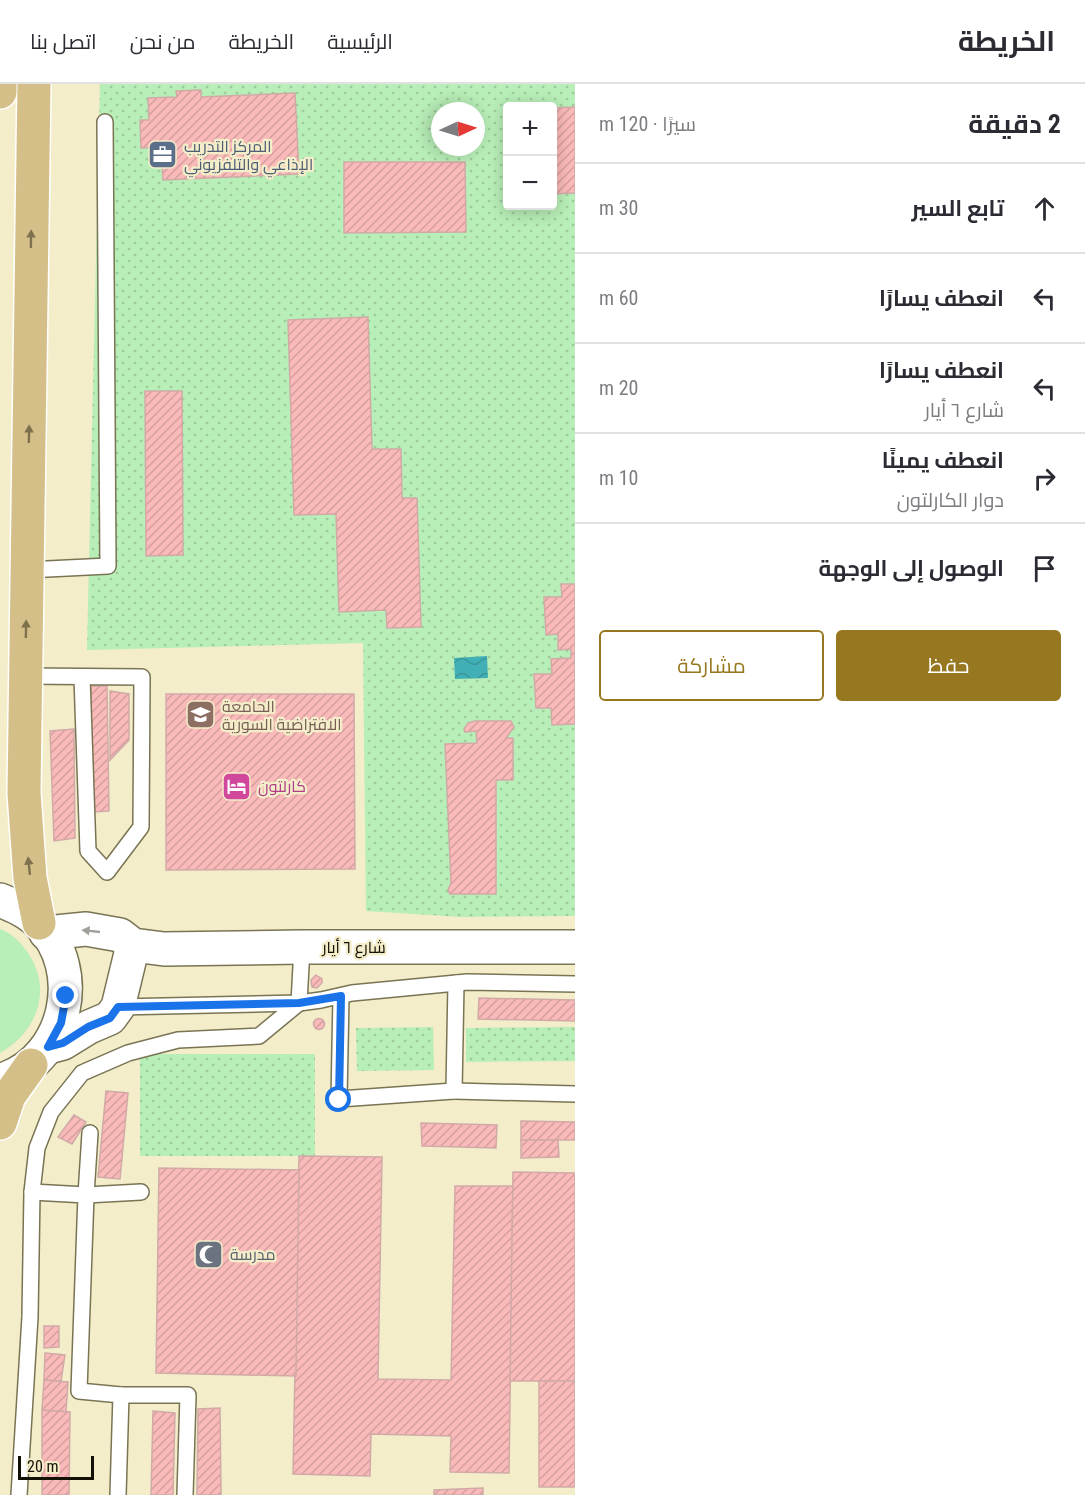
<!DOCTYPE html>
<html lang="ar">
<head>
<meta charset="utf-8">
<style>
	body { margin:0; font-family:"Roboto Condensed",Cairo,sans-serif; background:#f7f7f7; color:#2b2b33; direction:rtl }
	.controls { position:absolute; right:18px; top:18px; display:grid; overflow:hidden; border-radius:6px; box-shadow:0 3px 15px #0003 }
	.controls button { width:54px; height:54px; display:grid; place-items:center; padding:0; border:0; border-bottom:2px solid #e1e1e2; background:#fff; color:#2b2b33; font:30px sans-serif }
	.compass { position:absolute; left:431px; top:18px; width:54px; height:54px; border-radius:50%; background:#fff; box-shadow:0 3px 15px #0003; rotate:86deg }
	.scale { position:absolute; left:18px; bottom:15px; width:76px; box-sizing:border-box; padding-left:6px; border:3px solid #131105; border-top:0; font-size:16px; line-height:21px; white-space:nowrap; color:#131105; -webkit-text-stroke:4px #f3edca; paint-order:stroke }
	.stop { position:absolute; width:18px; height:18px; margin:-14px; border:4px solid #1a73e8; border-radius:50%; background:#fff }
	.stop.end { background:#1a73e8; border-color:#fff; box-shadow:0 2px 6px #0008 }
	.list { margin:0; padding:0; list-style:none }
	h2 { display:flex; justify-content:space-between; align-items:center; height:78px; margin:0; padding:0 24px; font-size:26px }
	h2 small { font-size:20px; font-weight:400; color:#7c7c81 }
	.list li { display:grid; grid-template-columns:39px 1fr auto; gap:18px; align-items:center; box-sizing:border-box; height:90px; padding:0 24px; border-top:2px solid #e1e1e2 }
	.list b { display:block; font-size:22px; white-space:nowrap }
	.list p { margin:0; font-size:20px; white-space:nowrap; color:#7c7c81 }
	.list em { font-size:20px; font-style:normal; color:#7c7c81 }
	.actions { display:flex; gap:12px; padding:18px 24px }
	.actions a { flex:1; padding:14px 0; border:2px solid #977820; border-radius:6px; text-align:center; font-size:21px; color:#977820 }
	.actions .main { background:#977820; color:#fff }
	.icon { flex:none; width:33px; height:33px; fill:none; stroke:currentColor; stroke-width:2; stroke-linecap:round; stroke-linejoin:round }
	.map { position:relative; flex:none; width:575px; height:1411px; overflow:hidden; direction:ltr }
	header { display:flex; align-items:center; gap:36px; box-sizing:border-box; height:84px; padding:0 30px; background:#fff; border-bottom:2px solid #e1e1e2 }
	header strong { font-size:28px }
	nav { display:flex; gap:33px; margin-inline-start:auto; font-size:21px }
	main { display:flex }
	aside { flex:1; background:#fff }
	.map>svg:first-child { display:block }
	.green { fill:#b8eeb7 }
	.park { fill:url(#park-dots); fill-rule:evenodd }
	.water { fill:url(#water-waves) }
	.building { fill:url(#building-hatch); stroke:#d1aaa8; stroke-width:1.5 }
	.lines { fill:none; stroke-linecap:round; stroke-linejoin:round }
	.service-casing { stroke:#797454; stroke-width:18 }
	.secondary-casing { stroke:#797454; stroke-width:36 }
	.primary-casing { stroke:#fff; stroke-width:36 }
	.service { stroke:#fff; stroke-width:15 }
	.secondary { stroke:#fff; stroke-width:33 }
	.primary { stroke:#d5bf88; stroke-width:33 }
	.oneway { fill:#7e714d }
	.oneway2 { fill:#a1a09b }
	.route { stroke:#1a73e8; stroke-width:8 }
	.labels { text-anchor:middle; stroke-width:4.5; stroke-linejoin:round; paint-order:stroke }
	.service-label { font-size:16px; fill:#4e5e75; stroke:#f3edca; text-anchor:start }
	.education-label { font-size:16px; fill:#785e54; stroke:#f3edca; text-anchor:start }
	.hotel-label { font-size:16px; fill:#b23c85; stroke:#f3edca; text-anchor:start }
	.street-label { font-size:16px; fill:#131105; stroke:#f3edca }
	.worship-label { font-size:16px; fill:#5b616d; stroke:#f3edca; text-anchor:start }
</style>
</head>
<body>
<header>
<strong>الخريطة</strong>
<nav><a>الرئيسية</a><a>الخريطة</a><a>من نحن</a><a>اتصل بنا</a></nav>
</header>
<main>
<aside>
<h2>2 دقيقة<small>سيرًا · 120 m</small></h2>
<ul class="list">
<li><svg class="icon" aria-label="ahead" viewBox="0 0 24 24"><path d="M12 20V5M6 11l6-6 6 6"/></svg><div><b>تابع السير</b></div><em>30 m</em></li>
<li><svg class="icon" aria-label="left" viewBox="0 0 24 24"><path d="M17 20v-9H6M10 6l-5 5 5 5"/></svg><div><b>انعطف يسارًا</b></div><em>60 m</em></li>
<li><svg class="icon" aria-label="left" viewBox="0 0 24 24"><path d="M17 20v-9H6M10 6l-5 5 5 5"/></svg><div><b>انعطف يسارًا</b><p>شارع ٦ أيار</p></div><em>20 m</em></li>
<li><svg class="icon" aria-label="right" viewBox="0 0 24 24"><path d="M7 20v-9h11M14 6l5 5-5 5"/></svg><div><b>انعطف يمينًا</b><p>دوار الكارلتون</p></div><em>10 m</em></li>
<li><svg class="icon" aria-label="arrive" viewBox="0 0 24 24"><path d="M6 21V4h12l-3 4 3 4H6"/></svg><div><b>الوصول إلى الوجهة</b></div></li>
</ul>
<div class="actions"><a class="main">حفظ</a><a>مشاركة</a></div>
</aside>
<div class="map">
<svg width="575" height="1411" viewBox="0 0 575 1411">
	<defs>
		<pattern id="park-dots" width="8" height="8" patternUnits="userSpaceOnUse" patternTransform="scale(1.5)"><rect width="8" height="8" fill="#b8eeb7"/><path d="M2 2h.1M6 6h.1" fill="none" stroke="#9dcb9c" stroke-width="1.8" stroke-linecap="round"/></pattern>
		<pattern id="water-waves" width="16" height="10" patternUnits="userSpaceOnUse" patternTransform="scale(1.5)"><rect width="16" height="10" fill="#41b0b6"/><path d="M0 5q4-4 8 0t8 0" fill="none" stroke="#38969b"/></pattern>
		<pattern id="building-hatch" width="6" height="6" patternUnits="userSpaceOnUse" patternTransform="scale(1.5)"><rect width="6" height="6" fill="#fabab9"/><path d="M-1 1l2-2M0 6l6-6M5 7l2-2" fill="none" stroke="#d59f9e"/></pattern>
	</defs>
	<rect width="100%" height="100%" fill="#f3edca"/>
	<path class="green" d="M0 845C12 849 21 859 28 869 53 906 37 948 0 969Z"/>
	<g class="park">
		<path d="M100 0H575V832L461 833 366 827 363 559 87 566ZM508 22H552V122H508ZM440 27H476V63H440Z"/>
		<polygon points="433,943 434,986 357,987 356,944"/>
		<polygon points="575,943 575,977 466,978 466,944"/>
		<rect x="140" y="970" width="175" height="102"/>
	</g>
	<polygon class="water" points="487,572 488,594 455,595 454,574"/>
	<g class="building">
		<polygon points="201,6 201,13 295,9 299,90 163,96 161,63 141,64 140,36 149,36 148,14 177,13 176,7"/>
		<polygon points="575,23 575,109 552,110 552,24"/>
		<polygon points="344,78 465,78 466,148 344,149"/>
		<polygon points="368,233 372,365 401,365 402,414 417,414 421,543 387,544 386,526 339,528 336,430 294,431 288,236"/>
		<polygon points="145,307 182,307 183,471 146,472"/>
		<polygon points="561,500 575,500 575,640 552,641 551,624 536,624 534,590 552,590 551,575 571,574 571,565 558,566 558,550 546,551 544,513 562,513"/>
		<polygon points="91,602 107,602 109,727 92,728"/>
		<polygon points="110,607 129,610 129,656 110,676"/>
		<polygon points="166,610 354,610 355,785 166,786"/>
		<polygon points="475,637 511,637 514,643 506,654 513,654 513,696 496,696 496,810 450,810 448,806 451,799 445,660 477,659 476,647 465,648 464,645 468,639"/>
		<polygon points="74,645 75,754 54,757 50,647"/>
		<polygon points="316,891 322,895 322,899 317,904 312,903 311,896"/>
		<polygon points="479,914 575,916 575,937 478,935"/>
		<circle cx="319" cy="940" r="5.5"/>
		<polygon points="106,1007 128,1009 120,1095 98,1093"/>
		<polygon points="74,1031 86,1038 72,1060 58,1053"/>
		<polygon points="521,1037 575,1038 575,1056 521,1056"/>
		<polygon points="421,1039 497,1041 496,1064 422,1062"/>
		<polygon points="521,1056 558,1056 559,1073 521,1074"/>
		<polygon points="299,1072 382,1073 378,1295 451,1296 455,1102 513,1102 509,1389 450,1388 451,1352 371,1350 370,1392 293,1390"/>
		<polygon points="159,1084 299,1086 296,1292 156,1289"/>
		<polygon points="513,1088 575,1089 575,1297 510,1297"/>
		<polygon points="44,1242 59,1242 59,1263 44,1264"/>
		<polygon points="45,1269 65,1271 61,1297 44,1296"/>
		<polygon points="44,1296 68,1298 66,1328 42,1326"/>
		<rect x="539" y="1297" width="36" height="106"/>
		<polygon points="220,1324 221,1411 197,1411 198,1325"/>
		<polygon points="42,1326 70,1328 69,1411 42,1411"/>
		<polygon points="153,1327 175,1329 173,1411 151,1411"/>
		<polygon points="483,1404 483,1411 434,1411 434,1406"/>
	</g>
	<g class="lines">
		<defs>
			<g id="service">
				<polyline points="27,486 108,482 105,38"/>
				<polyline points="25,592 142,593 141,743 107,788 88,767 82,593"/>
				<polyline points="456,899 454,1007 575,1010"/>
				<polyline points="341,912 339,1015 454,1007"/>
				<polyline points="118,923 299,919 321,916 352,909 467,898 575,900"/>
				<polyline points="90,1049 86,1111 141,1108"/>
				<polyline points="32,1108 86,1111 79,1307 121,1311 118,1411"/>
				<polyline points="121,1311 188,1311 185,1411"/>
				<polyline points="19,1411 30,1233 32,1108 37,1064 51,1028 82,989 128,969 178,956 259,952 299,919 302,863"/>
			</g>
			<g id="secondary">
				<path d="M0 816C14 822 29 828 39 839 86 886 67 973 5 995"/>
				<polyline points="46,849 86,845 120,851 133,861 164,865 302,863 575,863"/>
				<polyline points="48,963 63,959 89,943 110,934 118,923 133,861"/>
			</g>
			<g id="primary">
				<polyline points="34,0 24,709 30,794 39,839"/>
				<polyline points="0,8 0,0"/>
				<polyline points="0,1039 9,1012 31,981"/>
			</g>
		</defs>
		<use href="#service" class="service-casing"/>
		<use href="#secondary" class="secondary-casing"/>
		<use href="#primary" class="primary-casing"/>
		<use href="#service" class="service"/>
		<use href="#secondary" class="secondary"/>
		<use href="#primary" class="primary"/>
	</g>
	<defs><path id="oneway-solid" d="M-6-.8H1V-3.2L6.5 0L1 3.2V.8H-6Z" transform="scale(1.5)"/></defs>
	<g class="oneway">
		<use href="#oneway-solid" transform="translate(31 155) rotate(-89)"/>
		<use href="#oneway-solid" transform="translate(29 350) rotate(-89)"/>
		<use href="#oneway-solid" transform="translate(26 545) rotate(-89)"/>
		<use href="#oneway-solid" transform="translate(29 782) rotate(-96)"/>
	</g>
	<use class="oneway2" href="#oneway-solid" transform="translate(91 847) rotate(-174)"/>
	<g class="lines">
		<polyline class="route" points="66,912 61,939 48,963 63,959 88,943 110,934 118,923 299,919 341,912 339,1016"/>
	</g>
	<defs>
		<symbol id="office-square" viewBox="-11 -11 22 22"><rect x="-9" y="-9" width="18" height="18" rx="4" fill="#5c6f8a" stroke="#f3edca"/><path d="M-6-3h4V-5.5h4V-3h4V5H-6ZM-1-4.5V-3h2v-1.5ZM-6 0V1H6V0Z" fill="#fff"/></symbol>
		<symbol id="university-square" viewBox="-11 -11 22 22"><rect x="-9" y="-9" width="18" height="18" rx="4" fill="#8d6e63" stroke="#f3edca"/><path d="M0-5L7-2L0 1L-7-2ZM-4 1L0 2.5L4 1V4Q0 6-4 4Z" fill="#fff"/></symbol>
		<symbol id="hotel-square" viewBox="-11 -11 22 22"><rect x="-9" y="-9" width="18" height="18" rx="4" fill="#d1479c" stroke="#f3edca"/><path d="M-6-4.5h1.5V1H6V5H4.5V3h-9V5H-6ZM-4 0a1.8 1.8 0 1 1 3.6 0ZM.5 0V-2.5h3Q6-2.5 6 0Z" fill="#fff"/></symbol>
		<symbol id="mosque-square" viewBox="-11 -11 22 22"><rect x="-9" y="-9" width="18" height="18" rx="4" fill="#6b7280" stroke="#f3edca"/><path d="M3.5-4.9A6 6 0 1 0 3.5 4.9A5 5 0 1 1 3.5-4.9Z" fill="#fff"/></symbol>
	</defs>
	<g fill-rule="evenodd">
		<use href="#office-square" x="146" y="54" width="33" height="33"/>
		<use href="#university-square" x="184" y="614" width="33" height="33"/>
		<use href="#hotel-square" x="220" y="686" width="33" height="33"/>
		<use href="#mosque-square" x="192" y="1154" width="33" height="33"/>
	</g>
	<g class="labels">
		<g class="service-label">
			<text x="184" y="68">المركز التدريب<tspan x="184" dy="18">الإذاعي والتلفزيوني</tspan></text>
		</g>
		<g class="education-label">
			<text x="222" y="628">الحامعة<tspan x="222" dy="18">الافتراضية السورية</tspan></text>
		</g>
		<g class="hotel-label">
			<text x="258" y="708">كارلتون</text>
		</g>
		<g class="street-label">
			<text x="354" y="869">شارع ٦ أيار</text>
		</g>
		<g class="worship-label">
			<text x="230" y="1176">مدرسة</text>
		</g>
	</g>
</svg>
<div class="controls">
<button>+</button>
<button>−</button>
</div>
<svg class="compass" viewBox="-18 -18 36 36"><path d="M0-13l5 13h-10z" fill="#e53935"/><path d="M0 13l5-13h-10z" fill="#7c7c81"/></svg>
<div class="scale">20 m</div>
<div class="stop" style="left:339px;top:1016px"></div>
<div class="stop end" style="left:66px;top:912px"></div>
</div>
</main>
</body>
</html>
